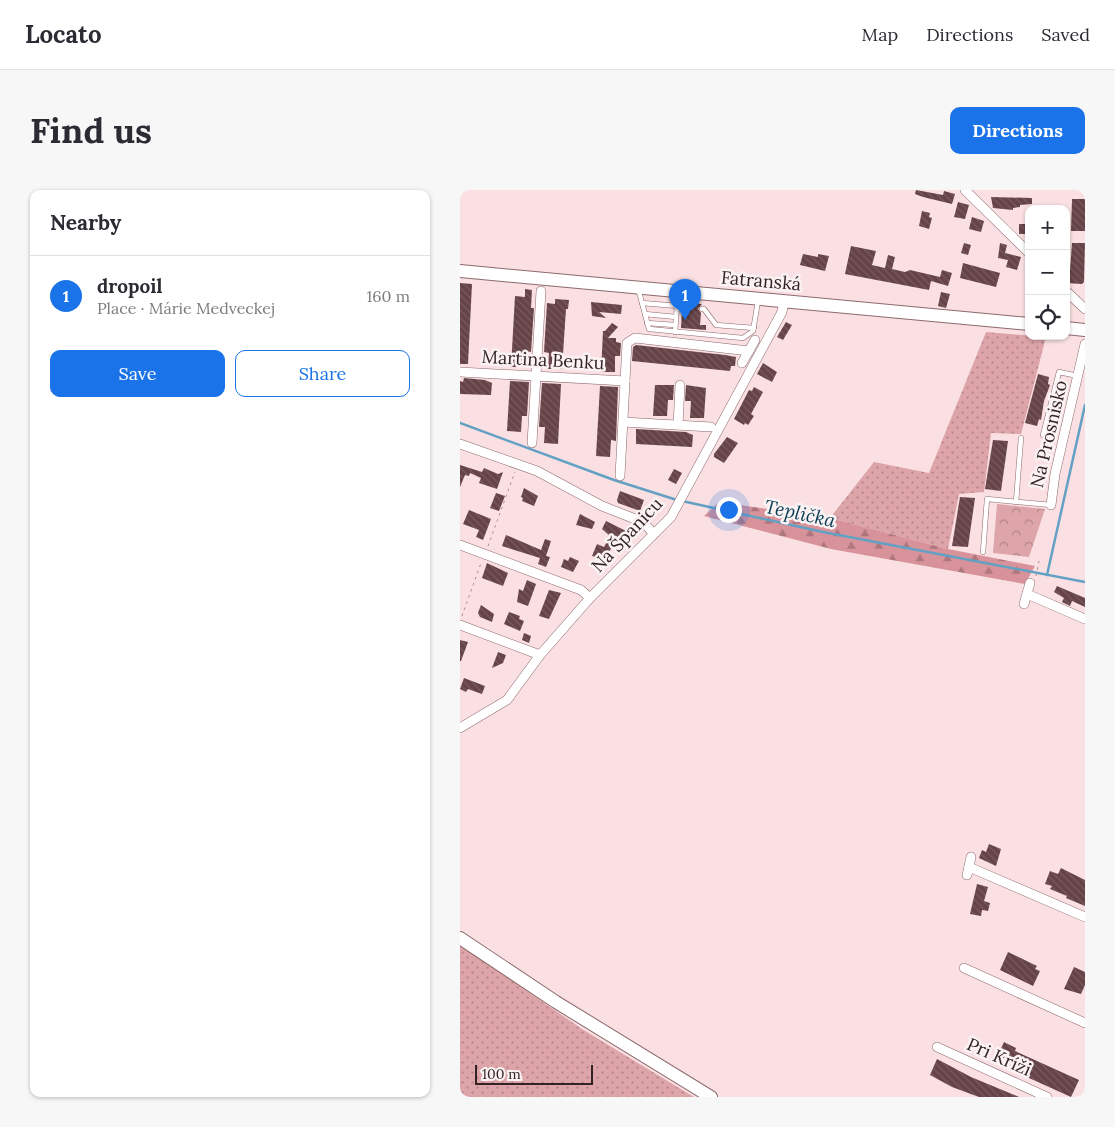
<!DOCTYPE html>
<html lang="en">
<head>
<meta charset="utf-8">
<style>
	body { margin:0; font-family:Lora,serif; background:#f7f7f7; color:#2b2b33 }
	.controls { position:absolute; right:15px; top:15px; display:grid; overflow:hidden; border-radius:10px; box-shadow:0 1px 4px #0004 }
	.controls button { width:45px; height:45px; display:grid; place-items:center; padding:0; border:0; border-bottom:1px solid #e1e1e2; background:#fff; color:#2b2b33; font:25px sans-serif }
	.scale { position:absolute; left:15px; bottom:12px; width:118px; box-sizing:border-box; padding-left:5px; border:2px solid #332325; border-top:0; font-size:14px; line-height:18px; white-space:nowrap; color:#332325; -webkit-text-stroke:4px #fbf2f3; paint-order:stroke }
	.you { position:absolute; left:268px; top:319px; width:18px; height:18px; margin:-12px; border:4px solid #fff; border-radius:50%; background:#1a73e8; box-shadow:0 0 0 8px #1a73e833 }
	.badge { display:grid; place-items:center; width:32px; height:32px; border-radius:50%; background:#1a73e8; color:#fff; font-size:16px; font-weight:700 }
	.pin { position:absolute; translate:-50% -41px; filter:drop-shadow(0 1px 2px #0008) }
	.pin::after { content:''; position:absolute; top:26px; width:18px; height:15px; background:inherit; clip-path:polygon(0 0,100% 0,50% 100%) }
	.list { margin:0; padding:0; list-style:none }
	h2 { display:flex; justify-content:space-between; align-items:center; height:65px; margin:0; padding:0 20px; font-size:21px }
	h2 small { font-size:16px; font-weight:400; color:#7c7c81 }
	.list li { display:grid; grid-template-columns:32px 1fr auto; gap:15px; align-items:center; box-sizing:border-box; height:80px; padding:0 20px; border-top:1px solid #e1e1e2 }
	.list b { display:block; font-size:19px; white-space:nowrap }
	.list p { margin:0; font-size:16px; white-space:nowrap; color:#7c7c81 }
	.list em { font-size:16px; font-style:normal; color:#7c7c81 }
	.actions { display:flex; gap:10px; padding:15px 20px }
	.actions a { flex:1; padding:11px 0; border:1px solid #1a73e8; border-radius:10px; text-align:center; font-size:18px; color:#1a73e8 }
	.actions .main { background:#1a73e8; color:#fff }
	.icon { flex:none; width:28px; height:28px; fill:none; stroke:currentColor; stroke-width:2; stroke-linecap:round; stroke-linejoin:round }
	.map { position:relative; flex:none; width:625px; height:907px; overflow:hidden; border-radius:10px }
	header { display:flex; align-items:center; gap:30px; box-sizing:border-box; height:70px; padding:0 25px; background:#fff; border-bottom:1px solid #e1e1e2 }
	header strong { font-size:24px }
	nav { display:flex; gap:28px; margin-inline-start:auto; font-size:18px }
	.intro { display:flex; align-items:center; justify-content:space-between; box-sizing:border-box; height:120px; padding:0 30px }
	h1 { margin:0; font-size:35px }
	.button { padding:12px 22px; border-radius:10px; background:#1a73e8; color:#fff; font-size:18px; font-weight:700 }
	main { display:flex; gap:30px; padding:0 30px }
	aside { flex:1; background:#fff; border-radius:10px; box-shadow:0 1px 4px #0004 }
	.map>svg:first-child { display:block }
	.grass { fill:url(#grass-dots) }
	.forest { fill:url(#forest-firs) }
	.park { fill:url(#park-crowns) }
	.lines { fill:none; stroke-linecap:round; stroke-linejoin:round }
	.stream { stroke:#62a0c4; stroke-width:2.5 }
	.building { fill:url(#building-back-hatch) }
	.service-casing { stroke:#8d696c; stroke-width:5.5 }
	.minor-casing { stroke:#8d696c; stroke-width:10 }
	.secondary-casing { stroke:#8d696c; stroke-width:14 }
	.path { stroke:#a69092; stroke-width:1; stroke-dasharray:2.5 4; stroke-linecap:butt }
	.service { stroke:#fff; stroke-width:4.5 }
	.minor { stroke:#fff; stroke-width:9 }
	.secondary { stroke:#fff; stroke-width:12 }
	.labels { text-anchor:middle; stroke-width:5; stroke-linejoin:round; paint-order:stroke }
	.street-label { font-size:18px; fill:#332325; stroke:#fbf2f3 }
	.water-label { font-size:19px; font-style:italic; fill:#083d56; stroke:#fbf2f3 }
</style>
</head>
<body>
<header>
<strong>Locato</strong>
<nav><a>Map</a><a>Directions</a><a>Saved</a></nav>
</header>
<div class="intro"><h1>Find us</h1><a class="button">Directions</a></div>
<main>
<aside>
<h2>Nearby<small></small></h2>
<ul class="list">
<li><span class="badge">1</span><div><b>dropoil</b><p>Place · Márie Medveckej</p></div><em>160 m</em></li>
</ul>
<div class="actions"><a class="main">Save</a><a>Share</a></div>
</aside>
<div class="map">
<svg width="625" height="907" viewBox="0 0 625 907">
	<defs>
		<pattern id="grass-dots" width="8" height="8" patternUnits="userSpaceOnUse" patternTransform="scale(1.25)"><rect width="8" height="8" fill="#dda4a9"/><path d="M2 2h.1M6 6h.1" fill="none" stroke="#b48589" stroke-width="1.8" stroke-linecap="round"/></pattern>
		<pattern id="forest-firs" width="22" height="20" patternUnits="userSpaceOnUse" patternTransform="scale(1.25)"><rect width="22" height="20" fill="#d7929a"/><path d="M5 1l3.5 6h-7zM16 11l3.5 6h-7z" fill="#af777d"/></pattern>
		<pattern id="park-crowns" width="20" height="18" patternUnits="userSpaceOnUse" patternTransform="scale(1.25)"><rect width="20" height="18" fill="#dda4a9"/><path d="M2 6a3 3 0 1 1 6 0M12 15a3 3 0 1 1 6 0" fill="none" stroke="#b48589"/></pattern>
		<pattern id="building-back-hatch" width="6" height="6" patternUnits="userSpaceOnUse" patternTransform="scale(1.25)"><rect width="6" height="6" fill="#654347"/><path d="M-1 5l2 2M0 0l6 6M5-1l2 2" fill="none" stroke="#785b5f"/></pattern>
	</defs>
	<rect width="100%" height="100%" fill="#fae0e2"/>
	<g class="grass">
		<polygon points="526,142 586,147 561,244 531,243 524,302 499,304 488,359 370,328 414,272 469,283"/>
		<polygon points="0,755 122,839 234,907 0,907"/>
	</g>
	<polygon class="forest" points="259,312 370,328 488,359 575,376 565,394 371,359 244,326"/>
	<polygon class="park" points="537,314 585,319 569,367 533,363"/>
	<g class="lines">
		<g class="stream">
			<polyline points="0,233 154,290 217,310"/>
			<polyline points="222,311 363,342 625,392"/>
			<polyline points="587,385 625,215"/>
		</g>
	</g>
	<g class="building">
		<polygon points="456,0 483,5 484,1 495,4 492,14 463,7 455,4"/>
		<polygon points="531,7 572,8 572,14 560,15 560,17 553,18 553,20 533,18"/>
		<polygon points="612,9 625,9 625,41 611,41"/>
		<polygon points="498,12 509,15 505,29 494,27"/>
		<polygon points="462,21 470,23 469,27 472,28 469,39 459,36"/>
		<polygon points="512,27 524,31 521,42 509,39"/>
		<rect x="559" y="34" width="10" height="10"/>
		<polygon points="504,53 511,55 508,65 501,63"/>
		<polygon points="540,53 547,55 545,63 561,67 557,80 546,77 548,70 538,68"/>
		<polygon points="612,53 625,53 624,92 622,94 606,93 606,85 609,86 610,81"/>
		<polygon points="391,56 416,61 412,75 425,78 428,65 435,67 432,79 445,82 450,80 480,87 482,80 492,83 488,96 471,91 469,100 385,84"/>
		<polygon points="343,64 358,67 358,64 369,66 365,81 340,75"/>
		<polygon points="503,73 540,83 536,97 500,88"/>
		<polygon points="0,93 12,94 8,174 0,174"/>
		<polygon points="65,99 72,100 71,118 74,118 71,162 65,161 65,177 51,177 55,106 65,107"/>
		<polygon points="481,102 490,104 486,118 478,116"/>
		<polygon points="95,109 109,110 108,119 106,119 102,179 88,179 89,163 84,162 87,113 95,114"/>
		<polygon points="131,112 162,115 161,124 139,122 146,128 132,126"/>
		<polygon points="231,113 242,114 238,119 241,123 240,135 246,135 246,140 221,138 222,120 232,120 234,117"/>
		<polygon points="326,132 332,135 323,150 317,147"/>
		<polygon points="152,133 158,137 148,148 156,148 156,152 161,153 160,166 155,166 155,182 141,182 143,141 145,141"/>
		<polygon points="176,155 265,165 276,167 275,176 271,176 270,181 172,171 173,157"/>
		<polygon points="303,173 317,182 312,192 297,184"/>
		<polygon points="578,184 589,187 588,194 590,195 584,211 581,230 579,229 577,236 565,233"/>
		<polygon points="4,188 25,190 32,193 31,205 0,204 0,191 3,192"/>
		<polygon points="50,191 69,192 67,226 62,226 61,242 47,241"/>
		<polygon points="82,193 101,194 98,254 84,253 85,237 79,237"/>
		<polygon points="195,195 214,195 213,210 208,210 207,226 193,226"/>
		<polygon points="226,195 246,198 244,228 230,228 231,211 225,211"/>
		<polygon points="140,196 158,197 156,251 151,250 150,267 136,266"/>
		<polygon points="294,197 303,202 291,224 294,226 288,235 285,233 284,235 274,229 289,200 292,201"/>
		<polygon points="176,239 226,242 233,245 232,257 176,254"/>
		<polygon points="267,247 278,253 264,273 254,267 254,264"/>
		<polygon points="533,250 548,251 541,301 525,299"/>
		<polygon points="0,275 22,282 24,278 38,284 43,282 37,299 19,293 21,288 10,283 9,286 5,285 0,297"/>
		<polygon points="214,279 222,283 216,294 208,290"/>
		<polygon points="64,298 78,306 74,316 62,311 63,308 61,307"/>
		<polygon points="160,301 184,310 180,321 158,313 157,310"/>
		<polygon points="36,303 45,306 39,321 30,318"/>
		<polygon points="500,307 515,308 508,357 492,356"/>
		<polygon points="9,320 31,329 23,350 16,347 19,340 3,334"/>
		<polygon points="120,324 135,332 132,339 116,335"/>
		<polygon points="146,331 168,342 165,349 158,346 143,373 135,370 136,367 132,366 137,354 144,357 150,346 142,339"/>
		<polygon points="46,345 81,360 85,349 91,351 86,366 90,367 86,377 78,374 80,368 42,356"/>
		<polygon points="110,367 119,371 113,382 101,377 104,369 108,371"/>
		<polygon points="27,373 48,383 43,396 22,388"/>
		<polygon points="67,390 76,394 68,416 57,412 59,399 63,401"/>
		<polygon points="597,396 625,408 625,417 612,411 610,416 602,412 604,408 594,402"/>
		<polygon points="89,400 101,403 89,429 79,426"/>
		<polygon points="21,415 34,424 32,432 20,427 18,423"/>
		<polygon points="49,422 60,426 59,429 64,431 60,441 44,434"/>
		<polygon points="64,443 71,446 69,453 62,450"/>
		<polygon points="0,450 8,452 1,471 0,471"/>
		<polygon points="38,462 46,465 43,473 32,478"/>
		<polygon points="4,488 25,496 22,504 8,499 6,502 0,499"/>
		<polygon points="529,654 541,659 536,676 519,668 522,660 526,662"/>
		<polygon points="601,678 625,690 625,716 606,708 607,706 590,699 592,696 585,694 590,681 598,684"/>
		<polygon points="517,694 528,697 524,711 530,713 528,721 522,720 521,726 510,724"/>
		<polygon points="548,762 577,776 575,779 580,781 573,796 540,780"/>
		<polygon points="614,777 625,782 625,795 621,804 604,799"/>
		<polygon points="544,852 556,858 555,861 619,890 611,907 558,883 561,877 538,865"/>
		<polygon points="477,869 511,887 559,907 519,907 492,897 470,885"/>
	</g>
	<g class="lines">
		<defs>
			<g id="service">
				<polyline points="178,98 189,139 283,148 293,141 298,111"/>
				<polyline points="182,113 230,117"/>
				<polyline points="242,119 244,119 256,135 294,138"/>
				<polyline points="185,124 216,127"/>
				<polyline points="187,133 215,135"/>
				<polyline points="215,142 217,116"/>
				<polyline points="583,245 599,182 618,186"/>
				<polyline points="556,312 561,248"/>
				<polyline points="523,362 527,309 591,315"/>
			</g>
			<g id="minor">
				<polyline points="505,0 569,63"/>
				<polyline points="606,101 625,119"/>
				<polyline points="282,173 295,150"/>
				<polyline points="0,182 165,191"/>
				<polyline points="163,232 251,237"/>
				<polyline points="218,235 220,195"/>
				<polyline points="72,253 81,101"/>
				<polyline points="0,254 77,281 142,316 183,332 194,344"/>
				<polyline points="160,286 167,153 175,148 289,161"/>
				<polyline points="591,315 595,284 625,154"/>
				<polyline points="0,355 121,400 130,408"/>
				<polyline points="567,404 625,429"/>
				<polyline points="564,414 570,393"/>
				<polyline points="0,435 80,465"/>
				<polyline points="0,538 47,510 80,465 130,408 211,327 322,122 324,111"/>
				<polyline points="509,677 625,727"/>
				<polyline points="507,685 511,667"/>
				<polyline points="504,778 625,833"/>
				<polyline points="477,857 587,907"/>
			</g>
			<g id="secondary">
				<polyline points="0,81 569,134"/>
				<polyline points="606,138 625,140"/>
				<polyline points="0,748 96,812 251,907"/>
			</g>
		</defs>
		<use href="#service" class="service-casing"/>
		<use href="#minor" class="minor-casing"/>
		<use href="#secondary" class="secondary-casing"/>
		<g class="path">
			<polyline points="28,356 55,282"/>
			<polyline points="576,386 579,371"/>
			<polyline points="2,426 21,373"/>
		</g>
		<use href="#service" class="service"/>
		<use href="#minor" class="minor"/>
		<use href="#secondary" class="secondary"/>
	</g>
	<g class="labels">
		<g class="street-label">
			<text transform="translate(301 91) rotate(5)" y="6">Fatranská</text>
			<text transform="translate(83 170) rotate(3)" y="6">Martina Benku</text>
			<text transform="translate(589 244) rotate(-77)" y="6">Na Prosnisko</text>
			<text transform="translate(167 345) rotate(-47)" y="6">Na Španicu</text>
			<text transform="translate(539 867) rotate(24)" y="6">Pri Kríži</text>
		</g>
		<g class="water-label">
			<text transform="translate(340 323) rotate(12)" y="7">Teplička</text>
		</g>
	</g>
</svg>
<div class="controls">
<button>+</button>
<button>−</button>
<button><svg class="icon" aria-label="locate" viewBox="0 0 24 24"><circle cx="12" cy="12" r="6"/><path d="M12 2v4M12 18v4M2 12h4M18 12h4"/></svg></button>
</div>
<div class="scale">100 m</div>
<div class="you"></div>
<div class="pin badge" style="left:225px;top:130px">1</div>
</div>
</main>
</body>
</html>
